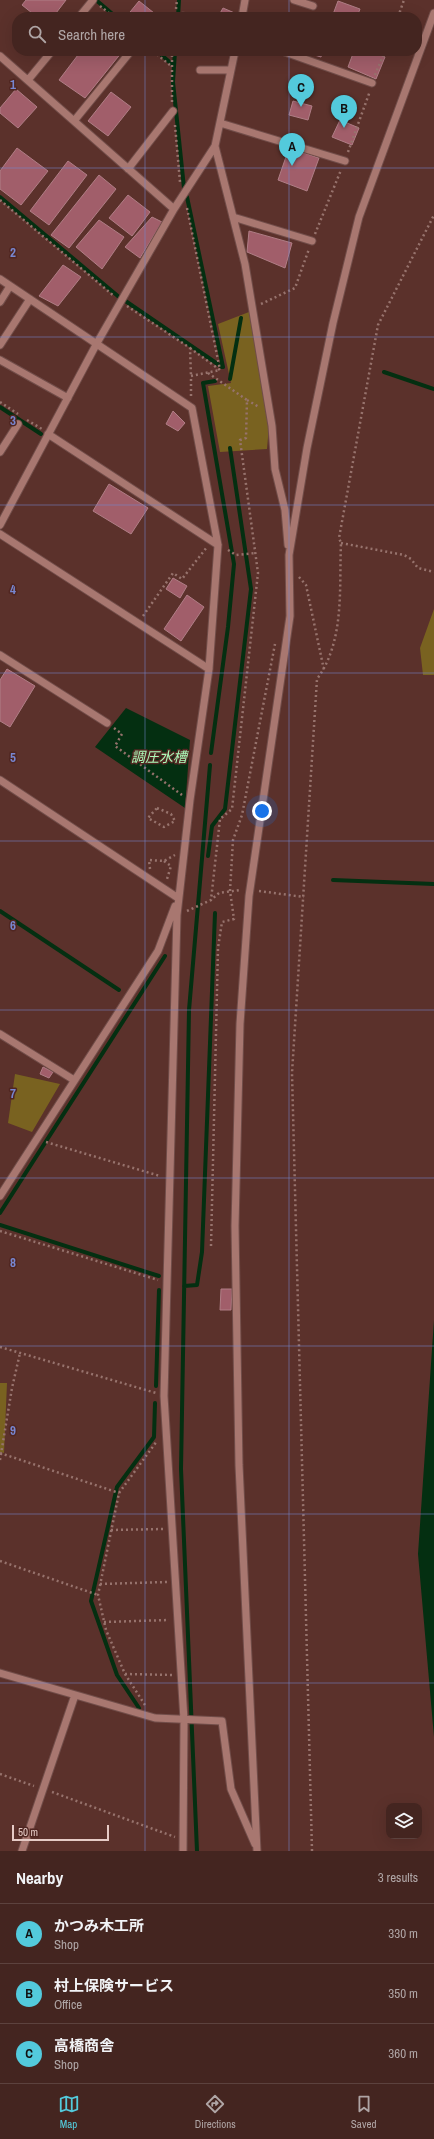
<!DOCTYPE html>
<html lang="en">
<head>
<meta charset="utf-8">
<style>
	body { margin:0; font-family:"Archivo Narrow","Noto Sans JP",sans-serif; background:#4e312d; color:#f1f3f6 }
	.controls { position:absolute; right:12px; bottom:12px; display:grid; overflow:hidden; border-radius:8px; box-shadow:0 4px 16px #0002 }
	.controls button { width:36px; height:36px; display:grid; place-items:center; padding:0; border:0; border-bottom:1px solid #5c423e; background:#442520; color:#f1f3f6; font:20px sans-serif }
	.scale { position:absolute; left:12px; bottom:10px; width:97px; box-sizing:border-box; padding-left:4px; border:2px solid #e6cbc6; border-top:0; font-size:11px; line-height:14px; white-space:nowrap; color:#e6cbc6; -webkit-text-stroke:3px #502621; paint-order:stroke }
	.you { position:absolute; left:262px; top:811px; width:14px; height:14px; margin:-10px; border:3px solid #fff; border-radius:50%; background:#1a73e8; box-shadow:0 0 0 6px #1a73e833 }
	.badge { display:grid; place-items:center; width:26px; height:26px; border-radius:50%; background:#53cadc; color:#111; font-size:13px; font-weight:700 }
	.pin { position:absolute; translate:-50% -33px; filter:drop-shadow(0 1px 2px #0008) }
	.pin::after { content:''; position:absolute; top:21px; width:14px; height:12px; background:inherit; clip-path:polygon(0 0,100% 0,50% 100%) }
	.list { margin:0; padding:0; list-style:none }
	h2 { display:flex; justify-content:space-between; align-items:center; height:52px; margin:0; padding:0 16px; font-size:17px }
	h2 small { font-size:13px; font-weight:400; color:#afa5a5 }
	.list li { display:grid; grid-template-columns:26px 1fr auto; gap:12px; align-items:center; box-sizing:border-box; height:60px; padding:0 16px; border-top:1px solid #5c423e }
	.list b { display:block; font-size:15px; white-space:nowrap }
	.list p { margin:0; font-size:13px; white-space:nowrap; color:#afa5a5 }
	.list em { font-size:13px; font-style:normal; color:#afa5a5 }
	.icon { flex:none; width:22px; height:22px; fill:none; stroke:currentColor; stroke-width:2; stroke-linecap:round; stroke-linejoin:round }
	.map { position:relative; flex:none; width:434px; height:1851px; overflow:hidden }
	.search { position:absolute; background:#442520; box-shadow:0 4px 16px #0002; left:12px; right:12px; top:12px; height:44px; display:flex; align-items:center; gap:10px; box-sizing:border-box; padding:0 14px; border-radius:16px; color:#afa5a5; font-size:15px }
	.sheet { height:232px; background:#442520 }
	nav { display:flex; justify-content:space-around; align-items:center; box-sizing:border-box; height:56px; border-top:1px solid #5c423e; background:#442520; font-size:11px; color:#afa5a5 }
	nav a { display:grid; justify-items:center; gap:2px }
	nav .on { color:#53cadc }
	.map>svg:first-child { display:block }
</style>
</head>
<body>
<div class="map">
<svg width="434" height="1851" viewBox="0 0 434 1851">
	<rect width="100%" height="100%" fill="#5b312b"/>
	<path fill="#796220" d="M249,312L269,426L267,449L220,452L208,386L231,383L218,324Z
		M434,609V675H423L420,648Z
		M15,1074L60,1084L32,1132L8,1123Z
		M0,1383H7L4,1453L0,1452Z"/>
	<path fill="#042f11" d="M126,708L190,740L185,808L95,747Z
		M434,1320V1737L418,1554Z"/>
	<g fill="none" stroke-linecap="round" stroke-linejoin="round">
		<path stroke="#042f11" stroke-width="4" d="M96,0L116,17
			M178,17L179,0
			M157,51L174,66
			M175,51L173,82L184,188
			M0,197L119,297
			M187,197L223,367
			M124,300L222,367
			M384,372L434,389
			M230,379L241,318
			M0,407L41,434
			M211,753L228,627L234,564L203,383L215,381
			M208,856L212,826L225,809L251,589L230,448
			M333,880L434,884
			M0,911L119,990
			M0,1213L165,956
			M0,1225L159,1276
			M184,1286L197,1285L202,1252L215,913
			M156,1386L159,1290
			M139,1708L117,1675L91,1601L117,1487L154,1437L155,1403
			M197,1851L181,1469L189,1010L210,765"/>
	</g>
	<path fill="#a15e6a" stroke="#b07e86" d="M26,0H66L53,17H37L22,5Z
		M139,1L159,17H126Z
		M338,1L360,9L357,17H332Z
		M223,8L237,14L236,17H218Z
		M81,51L122,52L85,98L59,80Z
		M301,51H323L321,57Z
		M354,51H370L385,57L376,79L348,67Z
		M16,89L37,107L18,128L0,113V108Z
		M111,92L131,107L108,136L88,121Z
		M293,101L312,106L308,120L289,115Z
		M340,120L359,128L352,145L332,137Z
		M17,148L48,171L21,205L0,189V171Z
		M289,148L319,158L307,191L278,180Z
		M68,161L87,175L49,225L30,211Z
		M99,175L116,189L69,248L51,235Z
		M128,195L150,212L132,236L109,218Z
		M152,217L162,222L140,258L125,247Z
		M99,220L124,237L102,269L76,247Z
		M249,231L292,243L285,268L247,252Z
		M63,265L81,277L58,306L39,296Z
		M173,411L185,423L178,431L166,424Z
		M109,484L148,508L131,534L93,511Z
		M173,578L187,586L180,598L166,589Z
		M187,595L204,607L181,641L164,629Z
		M7,669L35,686L10,727L0,721V680Z
		M43,1067L53,1072L49,1078L40,1074Z
		M221,1289H232L231,1310H220Z"/>
	<g fill="none" stroke-linecap="round" stroke-linejoin="round">
		<g stroke="#714d49" stroke-width="9">
			<path id="minor" d="M294,0L313,6
				M183,16L187,17
				M79,17L93,0
				M242,17L245,0
				M282,51L372,83
				M0,56L174,209
				M200,70H231
				M28,80L52,51
				M74,121L131,51
				M220,123L345,161
				M215,146L245,264L272,426L275,469L285,510L288,545
				M128,169L173,111
				M233,217L312,241
				M0,279L192,408L218,545L209,669L190,800L177,915L167,1283L164,1396L184,1720L183,1851
				M0,302L10,286
				M0,345L30,299
				M0,360L68,398
				M48,434L218,545
				M0,452L18,424
				M0,525L97,343L174,209L215,146L235,51
				M0,534L209,669
				M0,655L107,723
				M0,780L178,898
				M0,1034L74,1080
				M0,1196L158,951L175,906
				M0,1673L155,1718L222,1721L231,1789L255,1844
				M22,1851L75,1695
				M257,1851L239,1465L235,1226L240,1024L249,896L290,616L289,555L307,448L333,323L359,217L434,13"/>
		</g>
		<path stroke="#97736d" stroke-width="2.5" stroke-dasharray="2 3" stroke-linecap="butt" d="M100,6L114,17
			M176,9L177,0
			M398,17L404,0
			M153,51L171,66
			M375,75L385,51
			M172,102V51
			M175,125L180,182
			M348,152L370,91
			M0,200L114,296
			M187,208L220,370
			M315,234L341,170
			M261,304L295,288L309,249
			M127,306L190,348L191,376
			M190,348L220,370
			M208,373L247,400L246,438L240,440L258,573L232,809L220,819L211,900
			M191,396V376L220,370
			M247,400L259,407
			M0,402L18,414
			M27,420L42,429
			M341,543L404,555L411,559L418,568L434,572
			M228,550L236,555L255,553
			M299,577L306,585L324,670
			M143,616L173,573L182,579L207,547
			M114,728L122,734L115,746L182,795
			M157,808L171,814L175,821L164,827L148,818Z
			M164,861L171,866L167,879
			M150,869L149,860L164,861L175,855
			M259,891L304,897
			M187,911L211,900L219,893L240,890
			M46,1142L160,1176
			M0,1231L158,1280
			M211,1246L218,948L222,922L234,919L230,891L233,840L242,815L275,644
			M0,1347L156,1393
			M0,1453L119,1493
			M0,1460L12,1388L20,1353
			M111,1530L163,1529
			M0,1561L98,1595
			M100,1584L167,1582
			M104,1622L169,1620
			M125,1674L173,1675
			M145,1705L125,1674L106,1630L98,1595L119,1493L157,1441
			M0,1774L34,1786
			M52,1792L175,1837
			M312,1851L292,1073L317,679C345,641 339,588 341,543L339,538L378,325L434,215"/>
		<use href="#minor" stroke="#a87770" stroke-width="7"/>
	</g>
	<path fill="none" stroke="#7786d0" stroke-width="1" stroke-opacity="0.55" d="M145,0V17M289,0V17M145,51V1851M289,51V1851M0,168H434M0,337H434M0,505H434M0,673H434M0,841H434M0,1010H434M0,1178H434M0,1346H434M0,1514H434M0,1683H434"/>
	<g text-anchor="middle" dominant-baseline="central" stroke-width="3" stroke-linejoin="round" paint-order="stroke">
		<g font-size="14" font-style="italic" fill="#acfbb9" stroke="#502621">
			<text x="159" y="757">調圧水槽</text>
		</g>
	</g>
	<g font-size="13" text-anchor="middle" font-weight="bold" fill="#7786d0" stroke="#502621" stroke-width="3" stroke-linejoin="round" paint-order="stroke">
		<text x="13" y="89">1</text>
		<text x="13" y="257">2</text>
		<text x="13" y="425">3</text>
		<text x="13" y="594">4</text>
		<text x="13" y="762">5</text>
		<text x="13" y="930">6</text>
		<text x="13" y="1098">7</text>
		<text x="13" y="1267">8</text>
		<text x="13" y="1435">9</text>
	</g>
</svg>
<div class="controls">
<button><svg class="icon" aria-label="layers" viewBox="0 0 24 24"><path d="M12 4l9 5-9 5-9-5zM3 14l9 5 9-5"/></svg></button>
</div>
<div class="scale">50 m</div>
<div class="you"></div>
<div class="pin badge" style="left:292px;top:166px">A</div>
<div class="pin badge" style="left:344px;top:128px">B</div>
<div class="pin badge" style="left:301px;top:107px">C</div>
<div class="search"><svg class="icon" aria-label="search" viewBox="0 0 24 24"><circle cx="10" cy="10" r="6"/><path d="M15 15l6 6"/></svg>Search here</div>
</div>
<section class="sheet">
<h2>Nearby<small>3 results</small></h2>
<ul class="list">
<li><span class="badge">A</span><div><b>かつみ木工所</b><p>Shop</p></div><em>330 m</em></li>
<li><span class="badge">B</span><div><b>村上保険サービス</b><p>Office</p></div><em>350 m</em></li>
<li><span class="badge">C</span><div><b>高橋商舎</b><p>Shop</p></div><em>360 m</em></li>
</ul>
</section>
<nav>
<a class="on"><svg class="icon" aria-label="map" viewBox="0 0 24 24"><path d="M3 6l6-2 6 2 6-2v14l-6 2-6-2-6 2zM9 4v14M15 6v14"/></svg>Map</a>
<a><svg class="icon" aria-label="directions" viewBox="0 0 24 24"><path d="M12 3l9 9-9 9-9-9zM9 14v-3h6M13 9l2 2-2 2"/></svg>Directions</a>
<a><svg class="icon" aria-label="saved" viewBox="0 0 24 24"><path d="M7 4h10v16l-5-4-5 4z"/></svg>Saved</a>
</nav>
</body>
</html>
